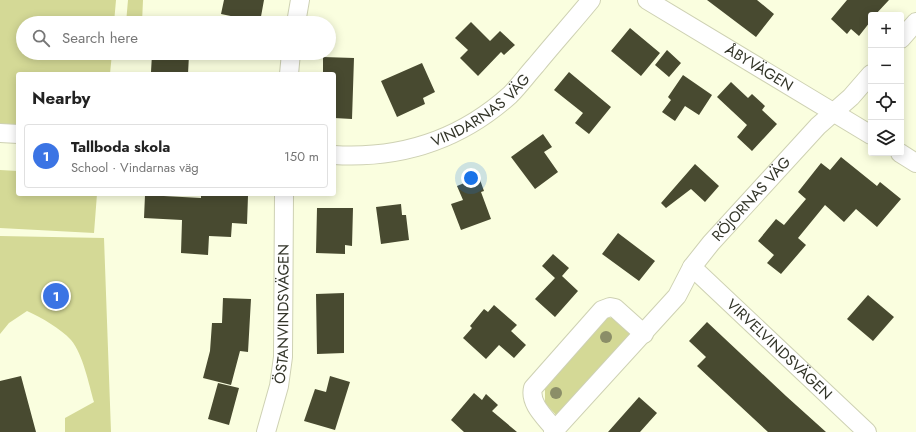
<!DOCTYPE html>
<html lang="en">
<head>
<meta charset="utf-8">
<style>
	body { margin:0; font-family:Jost,sans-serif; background:#f6f6f6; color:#222 }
	.controls { position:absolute; right:12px; top:12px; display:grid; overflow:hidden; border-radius:4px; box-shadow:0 2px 10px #0003 }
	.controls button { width:36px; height:36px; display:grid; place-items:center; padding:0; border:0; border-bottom:1px solid #e0e0e0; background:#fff; color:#222; font:20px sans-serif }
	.you { position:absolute; left:471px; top:178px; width:14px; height:14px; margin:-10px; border:3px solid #fff; border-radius:50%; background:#1a73e8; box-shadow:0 0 0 6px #1a73e833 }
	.badge { display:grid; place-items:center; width:26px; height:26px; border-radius:50%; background:#3b74e4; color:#fff; font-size:13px; font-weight:700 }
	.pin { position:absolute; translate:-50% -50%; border:2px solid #fff; box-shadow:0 1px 4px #0006 }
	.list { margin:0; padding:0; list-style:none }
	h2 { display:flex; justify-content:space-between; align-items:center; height:52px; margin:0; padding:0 16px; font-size:17px }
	h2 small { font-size:13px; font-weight:400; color:#767676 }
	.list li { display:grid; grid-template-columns:26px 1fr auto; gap:12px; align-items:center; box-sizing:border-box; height:64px; margin:0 8px 8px; padding:0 8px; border:1px solid #e0e0e0; border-radius:4px }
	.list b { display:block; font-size:15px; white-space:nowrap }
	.list p { margin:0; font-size:13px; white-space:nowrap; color:#767676 }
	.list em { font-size:13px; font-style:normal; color:#767676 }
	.icon { flex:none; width:22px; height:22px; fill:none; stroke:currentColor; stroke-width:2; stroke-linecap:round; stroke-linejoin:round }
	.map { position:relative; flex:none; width:916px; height:432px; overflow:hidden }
	.search { position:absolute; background:#fff; box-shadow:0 2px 10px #0003; left:16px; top:16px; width:320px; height:44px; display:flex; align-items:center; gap:10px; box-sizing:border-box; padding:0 14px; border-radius:22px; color:#767676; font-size:15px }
	.panel { position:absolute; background:#fff; box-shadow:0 2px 10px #0003; left:16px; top:72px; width:320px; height:124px; border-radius:4px }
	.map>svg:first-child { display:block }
</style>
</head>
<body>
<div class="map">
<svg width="916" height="432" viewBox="0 0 916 432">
	<rect width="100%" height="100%" fill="#fafedf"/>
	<path fill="#d4d996" d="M0,0H116L114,23H23V53H112L110,74H18V127L0,125Z
		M128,0H143L142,23H126Z
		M0,170L18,171V194H97L94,233L0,228Z
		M0,236L104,238L111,432H65V418L94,402C89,385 83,354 71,340C60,328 42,318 27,311L9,323L0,334Z
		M607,317L620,320L630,334L557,416L545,403V383Z"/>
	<path fill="#484a30" d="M224,0H264L260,22L221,14Z
		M707,0H757L774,14L756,37Z
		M847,0H889L875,15H871L870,22L859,36L851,29L847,34L831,19Z
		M471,22L490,41L500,31L515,45L504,55L501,52L478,76L460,58L468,50L455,38Z
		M630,28L660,53L641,76L611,51Z
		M667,50L681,63L669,77L655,65Z
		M152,54L189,55L188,74L151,72Z
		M323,57L354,58L352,119L334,118V74H323Z
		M422,63L435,92L423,98L425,104L397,117L381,81Z
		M569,72L611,107L589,134L575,123L583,113L554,90Z
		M683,75L712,95L699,115L685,106L675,121L662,112L671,100L668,97Z
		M731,82L748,98L752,94L765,106L762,110L777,124L752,151L737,137L747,125L717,97Z
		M543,134L552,147L544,152L558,172L535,189L511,157Z
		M841,157L877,186L880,182L901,199L877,227L856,209L844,222L825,205L798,238L806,245L781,274L767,263L774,255L758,241L776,219L784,225L806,199L798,192L821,163L830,170Z
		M695,164L719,186L705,202L691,189L666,208L661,203Z
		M479,177L484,191L481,192L491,219L461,230L451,204L463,200L457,186Z
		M201,194L248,196L247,224L232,223L231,237L209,236L208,255L181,253L182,220L144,218L145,195L201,198Z
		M401,204L402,215H406L409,240L381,244L376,207Z
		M317,208H353L352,246L345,245V254L316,253Z
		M618,233L655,261L639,281L602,254Z
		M553,254L569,268L562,276L578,291L555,317L535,299L555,278L542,266Z
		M344,293V353L317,354L316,294Z
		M868,295L894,317L873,341L847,319Z
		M223,298L251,299L248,352L240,351L231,385L203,378L210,351L212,323H222Z
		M494,305L517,325L511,331L526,345L514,358L499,345L486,359L463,338L472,328L470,326L484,309L488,312Z
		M707,322L786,396L826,432H768L697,366L706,357L689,341Z
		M21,376L36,432H0V381Z
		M330,376L350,382L335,430L304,421L315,389L326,392Z
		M218,383L239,388L229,425L208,419Z
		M474,393L482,400L486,394L498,405L492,411L517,432H464L451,420Z
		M639,397L657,413L640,432H608Z"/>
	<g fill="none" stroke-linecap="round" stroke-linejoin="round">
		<g stroke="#ced1b3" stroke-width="20">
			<g id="street">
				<path id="s1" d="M647,0L871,135"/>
				<path d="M296,23L300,0"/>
				<path d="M901,39L916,22"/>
				<path d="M289,74L291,53"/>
				<path d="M0,133L18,134"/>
				<path d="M900,153L916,163"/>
				<path id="s2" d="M334,155C400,159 460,140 510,95C519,86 527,75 536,65C554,43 573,22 591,0"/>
				<path id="s3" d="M692,267L867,432"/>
				<path d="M555,430C546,418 529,404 533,388L602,310L610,307L615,308L644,334"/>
				<path id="s4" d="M266,432L279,386L283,357L284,194"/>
				<path id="s5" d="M553,432L677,296L692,267L711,243L818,126L851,97L871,74"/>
			</g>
		</g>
		<use href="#street" stroke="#fff" stroke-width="18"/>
	</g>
	<g fill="#8b8e68">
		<circle cx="606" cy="337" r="6"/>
		<circle cx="556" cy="393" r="6"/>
	</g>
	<g text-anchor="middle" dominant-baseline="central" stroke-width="4" stroke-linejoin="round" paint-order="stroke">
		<g font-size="15" fill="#333529" stroke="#fff">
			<text stroke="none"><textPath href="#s1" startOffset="131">ÅBYVÄGEN</textPath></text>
			<text stroke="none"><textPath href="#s2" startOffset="158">VINDARNAS VÄG</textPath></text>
			<text stroke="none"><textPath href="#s5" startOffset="307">RÖJORNAS VÄG</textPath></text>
			<text stroke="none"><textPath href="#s4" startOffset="120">ÖSTANVINDSVÄGEN</textPath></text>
			<text stroke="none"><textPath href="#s3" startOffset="120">VIRVELVINDSVÄGEN</textPath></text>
		</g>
	</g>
</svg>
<div class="controls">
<button>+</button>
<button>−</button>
<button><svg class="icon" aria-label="locate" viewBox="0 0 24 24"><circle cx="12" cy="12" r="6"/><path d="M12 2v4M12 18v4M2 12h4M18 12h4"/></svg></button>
<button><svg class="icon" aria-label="layers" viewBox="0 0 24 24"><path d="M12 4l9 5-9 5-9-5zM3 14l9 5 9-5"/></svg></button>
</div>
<div class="you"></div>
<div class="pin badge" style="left:56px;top:296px">1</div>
<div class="search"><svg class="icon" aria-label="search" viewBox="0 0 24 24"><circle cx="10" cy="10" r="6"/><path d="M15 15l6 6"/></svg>Search here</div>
<section class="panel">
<h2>Nearby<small></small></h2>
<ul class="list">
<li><span class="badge">1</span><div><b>Tallboda skola</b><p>School · Vindarnas väg</p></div><em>150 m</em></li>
</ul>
</section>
</div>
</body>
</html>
